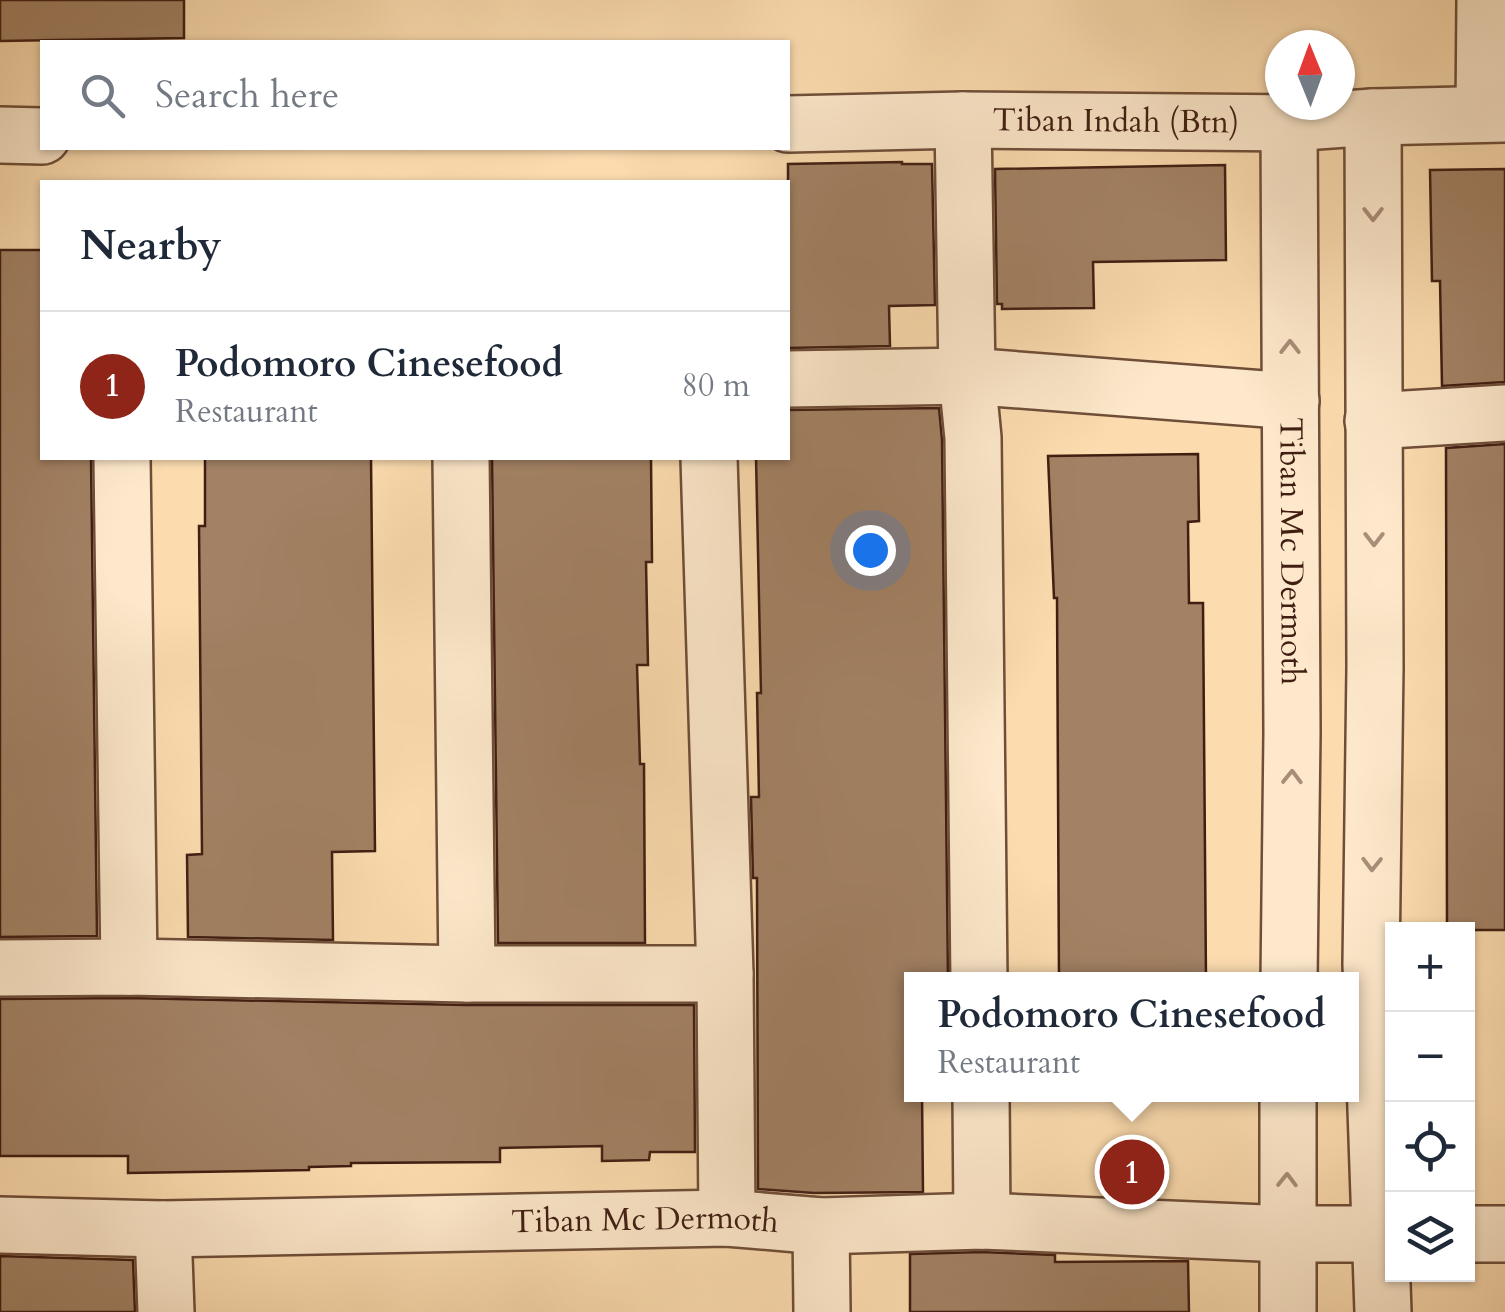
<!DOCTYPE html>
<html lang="en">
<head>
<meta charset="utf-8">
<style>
	body { margin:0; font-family:Cardo,serif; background:#f2f2f3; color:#1f2937 }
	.controls { position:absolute; right:30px; bottom:30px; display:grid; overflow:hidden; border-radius:0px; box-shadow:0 2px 8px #0004 }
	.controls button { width:90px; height:90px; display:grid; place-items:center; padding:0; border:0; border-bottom:2px solid #e0e1e3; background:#fff; color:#1f2937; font:50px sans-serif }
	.compass { position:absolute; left:1265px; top:30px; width:90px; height:90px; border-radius:50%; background:#fff; box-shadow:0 2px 8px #0004; rotate:359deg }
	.you { position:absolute; left:870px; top:550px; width:35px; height:35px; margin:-25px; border:8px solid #fff; border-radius:50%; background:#1a73e8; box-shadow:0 0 0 15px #1a73e833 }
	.badge { display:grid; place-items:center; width:65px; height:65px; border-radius:50%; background:#8f2418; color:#fff; font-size:32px; font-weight:700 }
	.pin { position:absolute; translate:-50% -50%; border:5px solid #fff; box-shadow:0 2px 10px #0006 }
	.popup { position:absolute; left:904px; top:972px; width:455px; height:130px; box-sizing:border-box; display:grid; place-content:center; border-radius:0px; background:#fff; filter:drop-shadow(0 2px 8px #0005); font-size:32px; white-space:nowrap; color:#747a83 }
	.popup b { font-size:38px; color:#1f2937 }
	.popup::after { content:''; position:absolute; left:50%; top:100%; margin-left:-20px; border:20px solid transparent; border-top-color:#fff }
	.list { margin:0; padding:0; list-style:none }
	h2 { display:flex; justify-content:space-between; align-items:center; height:130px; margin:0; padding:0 40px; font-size:42px }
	h2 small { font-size:32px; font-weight:400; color:#747a83 }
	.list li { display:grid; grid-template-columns:65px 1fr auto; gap:30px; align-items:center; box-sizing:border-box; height:150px; padding:0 40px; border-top:2px solid #e0e1e3 }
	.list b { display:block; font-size:38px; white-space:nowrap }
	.list p { margin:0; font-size:32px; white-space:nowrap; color:#747a83 }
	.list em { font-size:32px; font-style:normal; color:#747a83 }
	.icon { flex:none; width:55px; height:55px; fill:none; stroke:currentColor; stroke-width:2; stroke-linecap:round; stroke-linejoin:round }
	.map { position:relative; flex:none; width:1505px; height:1312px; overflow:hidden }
	.search { position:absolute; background:#fff; box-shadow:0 2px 8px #0004; left:40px; top:40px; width:750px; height:110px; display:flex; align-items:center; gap:25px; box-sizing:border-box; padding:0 35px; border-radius:0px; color:#747a83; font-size:38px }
	.panel { position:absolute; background:#fff; box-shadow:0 2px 8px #0004; left:40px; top:180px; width:750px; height:280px; border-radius:0px }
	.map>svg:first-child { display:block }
</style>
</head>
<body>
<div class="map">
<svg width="1505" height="1312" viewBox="0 0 1505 1312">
	<rect width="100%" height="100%" fill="#fcdcaf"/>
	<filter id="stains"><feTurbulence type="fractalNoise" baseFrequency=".002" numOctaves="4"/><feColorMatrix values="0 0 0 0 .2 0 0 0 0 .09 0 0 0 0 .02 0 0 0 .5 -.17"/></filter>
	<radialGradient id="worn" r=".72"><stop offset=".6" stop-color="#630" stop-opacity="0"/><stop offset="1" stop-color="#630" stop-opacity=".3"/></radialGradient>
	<path fill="#a28164" stroke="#401e12" stroke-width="2.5" d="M0,0H184V38L0,41Z
		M902,162V164H932L935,305L889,306L890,346L788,348V164Z
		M1225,165L1226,260L1093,262L1094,308L1002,309V304H997L995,169Z
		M1505,169V382L1442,386L1440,281H1432L1430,170Z
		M0,250H42V458H91L97,936L0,937Z
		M939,408L942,440L948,980H912V1094H922L923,1192L814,1193L758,1189L757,878H753L751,797H759L757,693H761L756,458H788V410Z
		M1505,444V930H1447L1446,448Z
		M1198,454L1199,521L1188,522L1189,603H1203L1206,980H1059L1057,598H1054L1048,456Z
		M205,458H371L375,851L332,852L333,940L188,937L187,855L202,854L199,526H205Z
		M492,458H651L652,562H646L648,665H637L640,764H644L645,943H498Z
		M129,998L466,1005H694L695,1152H650L649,1160L602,1161V1146L500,1148V1162L351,1163V1166L309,1167V1170L128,1173V1156H0V999Z
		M982,1252L1055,1255V1262L1188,1261L1189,1312H910V1254Z
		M0,1256L133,1260L135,1312H0Z"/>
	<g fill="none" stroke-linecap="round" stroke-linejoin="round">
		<g stroke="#6f4e39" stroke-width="60">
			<g id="minor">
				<path d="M1484,114L1485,0"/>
				<path d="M1373,117L1375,667L1371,964L1383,1312"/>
				<path d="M963,120L967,376L973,438L979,980"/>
				<path id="s1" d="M1289,123L1292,732L1289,980"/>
				<path id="s2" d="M788,124L963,120L1289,123L1373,117L1505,114"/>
				<path d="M0,135L42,136"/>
				<path d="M788,379L967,376L1291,401"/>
				<path d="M1373,421L1505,413"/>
				<path d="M122,458L129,967"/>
				<path d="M461,458L467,974"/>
				<path d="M709,458L725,974L727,1218"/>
				<path d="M0,968L129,967L467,974H725"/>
				<path d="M981,1094L982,1221"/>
				<path id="s3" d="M0,1225L163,1229L727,1218L821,1226L982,1221L1287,1234H1392"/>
				<path d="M821,1226L822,1312"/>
				<path d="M163,1229L166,1312"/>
				<path d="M1468,1234H1505"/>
				<path d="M1288,1312V1094"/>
			</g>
		</g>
		<use href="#minor" stroke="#fde8cb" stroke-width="55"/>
	</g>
	<defs><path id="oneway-chevron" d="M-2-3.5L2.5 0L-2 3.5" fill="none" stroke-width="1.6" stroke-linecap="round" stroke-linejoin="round" transform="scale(2.5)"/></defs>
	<g stroke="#a88d78">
		<use href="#oneway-chevron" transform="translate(1373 214) rotate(90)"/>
		<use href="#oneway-chevron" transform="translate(1290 347) rotate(-90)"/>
		<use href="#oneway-chevron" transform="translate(1374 539) rotate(90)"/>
		<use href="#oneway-chevron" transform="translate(1292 777) rotate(-89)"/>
		<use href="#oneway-chevron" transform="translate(1372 864) rotate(91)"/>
		<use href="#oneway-chevron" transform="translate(1287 1180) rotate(-89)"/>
	</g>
	<g text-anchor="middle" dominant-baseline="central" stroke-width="8" stroke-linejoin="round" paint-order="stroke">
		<g font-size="32" fill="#401e12" stroke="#fde8cb">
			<text stroke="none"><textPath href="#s2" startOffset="328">Tiban Indah (Btn)</textPath></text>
			<text stroke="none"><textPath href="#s1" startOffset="428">Tiban Mc Dermoth</textPath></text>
			<text stroke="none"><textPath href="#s3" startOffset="645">Tiban Mc Dermoth</textPath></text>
		</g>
	</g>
	<rect width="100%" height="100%" filter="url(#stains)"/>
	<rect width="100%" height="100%" fill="url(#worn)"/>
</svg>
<div class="controls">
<button>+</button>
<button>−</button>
<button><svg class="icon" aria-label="locate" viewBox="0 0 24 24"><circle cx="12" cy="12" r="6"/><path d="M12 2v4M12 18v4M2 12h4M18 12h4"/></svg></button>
<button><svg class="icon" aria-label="layers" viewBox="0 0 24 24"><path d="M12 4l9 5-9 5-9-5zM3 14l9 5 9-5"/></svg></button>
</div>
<svg class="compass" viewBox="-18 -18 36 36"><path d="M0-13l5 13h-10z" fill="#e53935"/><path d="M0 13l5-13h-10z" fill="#747a83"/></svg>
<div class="you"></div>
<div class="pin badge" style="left:1132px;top:1172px">1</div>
<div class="popup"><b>Podomoro Cinesefood</b>Restaurant</div>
<div class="search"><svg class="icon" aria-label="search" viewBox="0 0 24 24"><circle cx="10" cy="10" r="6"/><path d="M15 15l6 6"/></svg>Search here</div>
<section class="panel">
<h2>Nearby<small></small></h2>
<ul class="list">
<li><span class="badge">1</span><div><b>Podomoro Cinesefood</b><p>Restaurant</p></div><em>80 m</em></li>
</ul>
</section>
</div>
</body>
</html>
